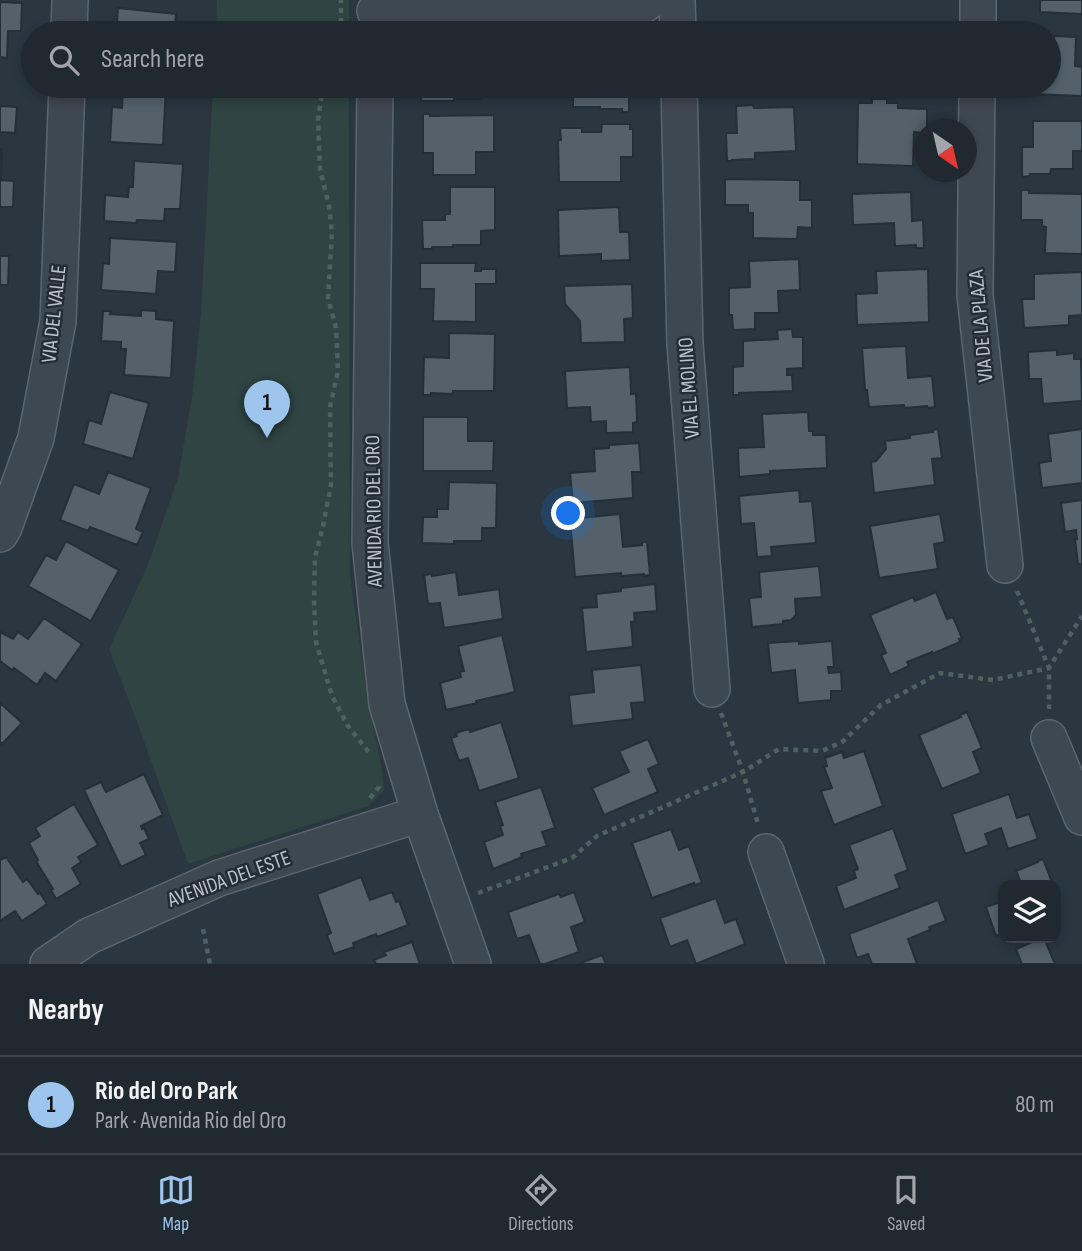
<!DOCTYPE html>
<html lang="en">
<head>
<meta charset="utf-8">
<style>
	body { margin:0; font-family:"Sofia Sans Condensed",sans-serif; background:#283038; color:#f1f3f6 }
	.controls { position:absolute; right:21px; bottom:21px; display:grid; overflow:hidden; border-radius:14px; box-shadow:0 4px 10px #0003 }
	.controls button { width:63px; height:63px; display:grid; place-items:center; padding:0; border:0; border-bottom:2px solid #3d444c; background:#202830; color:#f1f3f6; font:35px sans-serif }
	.compass { position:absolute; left:914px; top:119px; width:63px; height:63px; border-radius:50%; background:#202830; box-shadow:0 4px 10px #0003; rotate:146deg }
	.you { position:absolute; left:569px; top:514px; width:24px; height:24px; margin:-18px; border:5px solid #fff; border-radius:50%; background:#1a73e8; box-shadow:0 0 0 10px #1a73e833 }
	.badge { display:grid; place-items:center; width:46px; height:46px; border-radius:50%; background:#9dc5ed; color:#111; font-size:23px; font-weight:700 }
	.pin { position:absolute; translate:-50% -58px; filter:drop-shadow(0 2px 4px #0008) }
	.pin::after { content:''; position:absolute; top:37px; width:24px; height:21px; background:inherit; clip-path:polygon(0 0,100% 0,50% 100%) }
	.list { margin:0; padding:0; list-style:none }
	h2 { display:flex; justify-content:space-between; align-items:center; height:91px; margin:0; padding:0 28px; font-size:30px }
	h2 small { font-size:23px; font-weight:400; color:#a2a6ab }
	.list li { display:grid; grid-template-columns:46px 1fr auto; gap:21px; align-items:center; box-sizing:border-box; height:98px; padding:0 28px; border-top:2px solid #3d444c }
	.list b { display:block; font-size:26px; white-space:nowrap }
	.list p { margin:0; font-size:23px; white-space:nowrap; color:#a2a6ab }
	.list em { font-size:23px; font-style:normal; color:#a2a6ab }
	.icon { flex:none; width:38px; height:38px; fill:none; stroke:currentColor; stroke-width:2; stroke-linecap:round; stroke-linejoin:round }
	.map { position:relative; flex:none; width:1082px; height:964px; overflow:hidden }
	.search { position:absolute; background:#202830; box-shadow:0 4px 10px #0003; left:21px; right:21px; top:21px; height:77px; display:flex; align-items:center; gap:18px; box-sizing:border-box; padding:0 24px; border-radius:38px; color:#a2a6ab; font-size:26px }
	.sheet { height:189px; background:#202830 }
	nav { display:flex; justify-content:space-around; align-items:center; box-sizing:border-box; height:98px; border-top:2px solid #3d444c; background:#202830; font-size:19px; color:#a2a6ab }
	nav a { display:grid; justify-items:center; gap:4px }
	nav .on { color:#9dc5ed }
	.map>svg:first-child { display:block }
</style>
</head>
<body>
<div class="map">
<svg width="1082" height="964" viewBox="0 0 1082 964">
	<rect width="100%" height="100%" fill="#2a3640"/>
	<path fill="#2f4443" d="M217,0H349V33H216Z
		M213,86H349L350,575L367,695L382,770L384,790L368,806L188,864L137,722L109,649L147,567L178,478L192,397L201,313Z"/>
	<path fill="#54616b" stroke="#252f38" stroke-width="2" d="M1040,0H1082V14L1040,12Z
		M0,2L22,3L21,31H8L7,58L0,57Z
		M118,8L176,14L175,27L189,28V33H116Z
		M785,22V33H725V23Z
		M854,22H902V33H854Z
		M1054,36L1076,37L1075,66L1082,67V96L1034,94L1035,86H1049V41L1054,42Z
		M123,86H166L163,145L110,142L112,107L122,108Z
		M421,86H481V99H454V101H421Z
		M573,86H629V112H622V109H600V107H573Z
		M872,99H887V103H898V108L927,109V130H925V133L914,132L913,166L857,164L858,103H872Z
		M753,105L754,108L794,107L796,151L755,153V159L732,160V161H727L726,133H737L736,106Z
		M0,106L17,107L15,133L0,132Z
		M423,114H430V116L494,115V152H476V175H433V153H423Z
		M1033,121H1082V151H1073V169H1051L1050,174H1030V176L1022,177V147H1033Z
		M602,124H630V129H633V157H621V182H559L558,140H561L560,128H582V132H601Z
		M0,149H2L1,180L14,181L13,207H0Z
		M134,161L183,164L180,209H165L164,221L137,220L136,223L104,221L105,195L128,197L129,187H133Z
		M725,179L800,180V200H812V228L798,227L797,239L753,238V213H748V205H725Z
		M450,187H495V230L481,231V245H453V247H432V249H423L422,220H445V214H450Z
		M1021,190H1029V193L1082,194V254L1045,253L1046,227L1042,226V220H1021Z
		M911,192L912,221L923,220L924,248H916V245L895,246L894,223L853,225L852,194Z
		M619,207L620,232H629L630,260L601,261V254L559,256L558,210Z
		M110,238L177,242L175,272L158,271L156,294L101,290L103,263L109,264Z
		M0,256H9L8,285H0Z
		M799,259L800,290L778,291L779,313H755V329L733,330L732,315H729V288L750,287L749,261Z
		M420,263H476L475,271H481V269H496V284H476V322L433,321L434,289H420Z
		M928,269L929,322L857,325L856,294L877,293L876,271Z
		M1082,272V315L1069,316V325L1024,328L1022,299H1034V274Z
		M632,284L633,318L624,319L625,342L581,343L580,321L565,304L564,286Z
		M141,310L156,311V319L174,321L171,378L124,375L126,349H121V342L101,341L103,311H111L110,314L141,316Z
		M792,329L793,337H803V368L787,369V375H792L793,391L739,393V395H733V367L743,366V341L778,339L777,330Z
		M449,333L495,334L494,391H453V394L431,393V395H423L424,357L449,358Z
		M906,346L908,378L932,376L935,407L928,408L927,406L905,408L904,405L869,407L867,390H865L862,348Z
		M1057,350V355L1074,353V359H1081L1082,401L1043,404L1041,379H1029L1028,352Z
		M630,367L631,394H636L637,422L633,423V432L606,433V421L591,422L590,407L567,408L565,371Z
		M110,392L149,403L133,459L83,444L89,420L101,424Z
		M808,412L809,431H813V435H826L827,468L770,471V474L739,477L738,448L764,447L762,414Z
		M423,417H468V441H494L493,471H423Z
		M938,429L942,458L932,459L935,485L874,493L871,462L876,461L886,449L885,441L910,438V435L933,432L932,430Z
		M1082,429V483L1042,488L1039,463L1051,461L1048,434Z
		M639,443L641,472H632L633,498L573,503L570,473L595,471L594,449L609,448V445Z
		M108,472L151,488L136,529L143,532L137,545L90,527L88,531L60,520L74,484L99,494Z
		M449,482L497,483L496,528H482V541H454V544L422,543L423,517H437V509H448Z
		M799,490L800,502L812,501L816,543L771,547L772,556L757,557L754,523L741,524L739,496Z
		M1082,500V564H1078L1075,539H1077L1076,530L1065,532L1061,503Z
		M620,514L623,547L642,545V542H647L650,575L644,576V574L621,576V573L575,577L570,519Z
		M940,514L945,542L934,544L938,569L879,578L870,526Z
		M66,541L119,570L91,621L28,586L46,555L56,560Z
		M819,566L822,597L795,599L796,615L791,620L783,621V624L752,627L749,598L761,597L759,572Z
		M456,572L459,595L499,589L503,619L444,628L440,603L428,604L424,575L432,574V576Z
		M655,584L657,611L634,613L635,621L631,622L633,647L586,652L582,608L597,607L596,594L621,591V588Z
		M936,592L947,619L953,617L962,638L959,639L960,642L932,654V652L907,662L909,666L890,675L881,655L886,653L870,615L913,597L915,601Z
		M44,618L82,644L56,681L45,673L37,685L14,668L12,670L0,661V632L13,639L18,632L28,639Z
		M502,635L515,692L476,701L477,703L446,710L440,683L461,677L460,672L464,671L458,646Z
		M799,641V644L832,641L834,667H828L829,673L841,672L842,691H831V700L798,703L795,670L771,673L768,643Z
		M641,665L645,702L631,703L633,719L572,726L569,695L594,692L592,670Z
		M0,703L22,723L2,744L0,742Z
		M967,712L982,748L973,752L981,773L942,789L919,735L961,717L960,715Z
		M501,722L519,778L479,791L468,758L459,761L451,738L457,736L456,733L469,729L470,732Z
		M648,739L659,764L648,769L658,792L604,815L592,788L629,772L619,751Z
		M864,751L883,806L834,825L821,791L832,788L824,767L827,766L825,758L842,752L844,758Z
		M144,774L163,815L141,826L142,829L144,828L149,839L140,843L146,855L121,867L84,790L101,782L106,792Z
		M541,787L555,828L542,832L547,846L521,854L522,857L493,869L484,842L503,835L500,826L503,825L495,802Z
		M1009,794L1017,818L1029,814L1038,839L1008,849L1001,828L985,834L989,845L965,854L952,814Z
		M74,804L98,845L78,857L81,862L72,868L81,884L56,899L51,890L53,889L36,861L38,860L29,843L40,836L35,828Z
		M893,828L908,870L895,875L900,888L844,910L836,886L856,878L854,871L858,869L849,845Z
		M671,829L679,850L689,846L702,883L694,885V883L652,898L632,843Z
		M6,857L23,882L27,879L38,894L40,893L47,904L22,921L15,911L0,921V860Z
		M1043,859L1053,885H1022L1016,871L1038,862V861Z
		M361,877L370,900L392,892L396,902L399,901L408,925L377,937L376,934L353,943L354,947L334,954L327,935L331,933L317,894Z
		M574,892L585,922L571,927L579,952L545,964H540L529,935L517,939L508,912L559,894L561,897Z
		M716,898L725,923L736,919L745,944L696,964L687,940L670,947L660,918Z
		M938,900L946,921L929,927L930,930L908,939L917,964H872L868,954L857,958L849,934Z
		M1003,901V933L996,936L986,907Z
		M1042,938H1044L1055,964H1022L1016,949Z
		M412,942L420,964H376L374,960L386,955L384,952Z
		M602,955L606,964H578Z"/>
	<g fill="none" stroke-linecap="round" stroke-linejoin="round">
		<g stroke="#5c666e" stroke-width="38">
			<path id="minor" d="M677,0L678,33
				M375,11L633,12L651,0
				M69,33L70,0
				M978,33V0
				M375,86L370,543L387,704L420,814L473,964
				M679,86L685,344L712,689
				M977,86L975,295L1005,565
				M0,534L4,527L36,438L58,321L67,86
				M1049,738L1082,817
				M766,852L806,964
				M48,964L89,936L219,878L420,814"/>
		</g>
		<path stroke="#4e6161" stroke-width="4.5" stroke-dasharray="5 5" stroke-linecap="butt" d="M341,33V0
			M323,86L318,120L320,169L329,206L332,233L328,298L336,328L338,371L330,407L331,485L323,526L315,557L314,601L316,642L332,696L348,726L371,755
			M1017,591L1049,668V709
			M721,713L743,772L758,824
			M370,798L379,787V782
			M478,893L572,858L597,836L743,772L779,749L822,751L842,742L881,705L940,673L993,680L1049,668L1082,616
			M203,929L210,964"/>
		<use href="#minor" stroke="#3e4850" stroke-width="35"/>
	</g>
	<g text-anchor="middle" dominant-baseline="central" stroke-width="5" stroke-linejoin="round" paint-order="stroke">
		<g font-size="21" fill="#bbc3ca" stroke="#232d36">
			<text transform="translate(54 314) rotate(-84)">VIA DEL VALLE</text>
			<text transform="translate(981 326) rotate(-95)">VIA DE LA PLAZA</text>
			<text transform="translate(689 388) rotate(-94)">VIA EL MOLINO</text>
			<text transform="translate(374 511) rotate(-91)">AVENIDA RIO DEL ORO</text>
			<text transform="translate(229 879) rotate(-20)">AVENIDA DEL ESTE</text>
		</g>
	</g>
</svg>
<div class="controls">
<button><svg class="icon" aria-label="layers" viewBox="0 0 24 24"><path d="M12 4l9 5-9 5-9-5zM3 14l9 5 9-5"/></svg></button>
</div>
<svg class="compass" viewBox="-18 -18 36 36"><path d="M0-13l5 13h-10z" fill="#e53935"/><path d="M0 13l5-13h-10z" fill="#a2a6ab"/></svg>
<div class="you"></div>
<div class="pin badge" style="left:267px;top:438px">1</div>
<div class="search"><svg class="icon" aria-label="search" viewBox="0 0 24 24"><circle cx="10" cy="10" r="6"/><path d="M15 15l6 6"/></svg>Search here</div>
</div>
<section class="sheet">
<h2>Nearby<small></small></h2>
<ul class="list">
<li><span class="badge">1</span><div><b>Rio del Oro Park</b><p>Park · Avenida Rio del Oro</p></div><em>80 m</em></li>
</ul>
</section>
<nav>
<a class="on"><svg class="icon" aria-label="map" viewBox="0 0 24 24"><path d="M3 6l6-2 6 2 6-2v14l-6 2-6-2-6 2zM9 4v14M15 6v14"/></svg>Map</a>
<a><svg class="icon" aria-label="directions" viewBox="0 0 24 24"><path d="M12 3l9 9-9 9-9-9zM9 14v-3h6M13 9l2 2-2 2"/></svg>Directions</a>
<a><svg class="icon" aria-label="saved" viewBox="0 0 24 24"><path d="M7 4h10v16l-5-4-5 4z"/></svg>Saved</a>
</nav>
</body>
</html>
